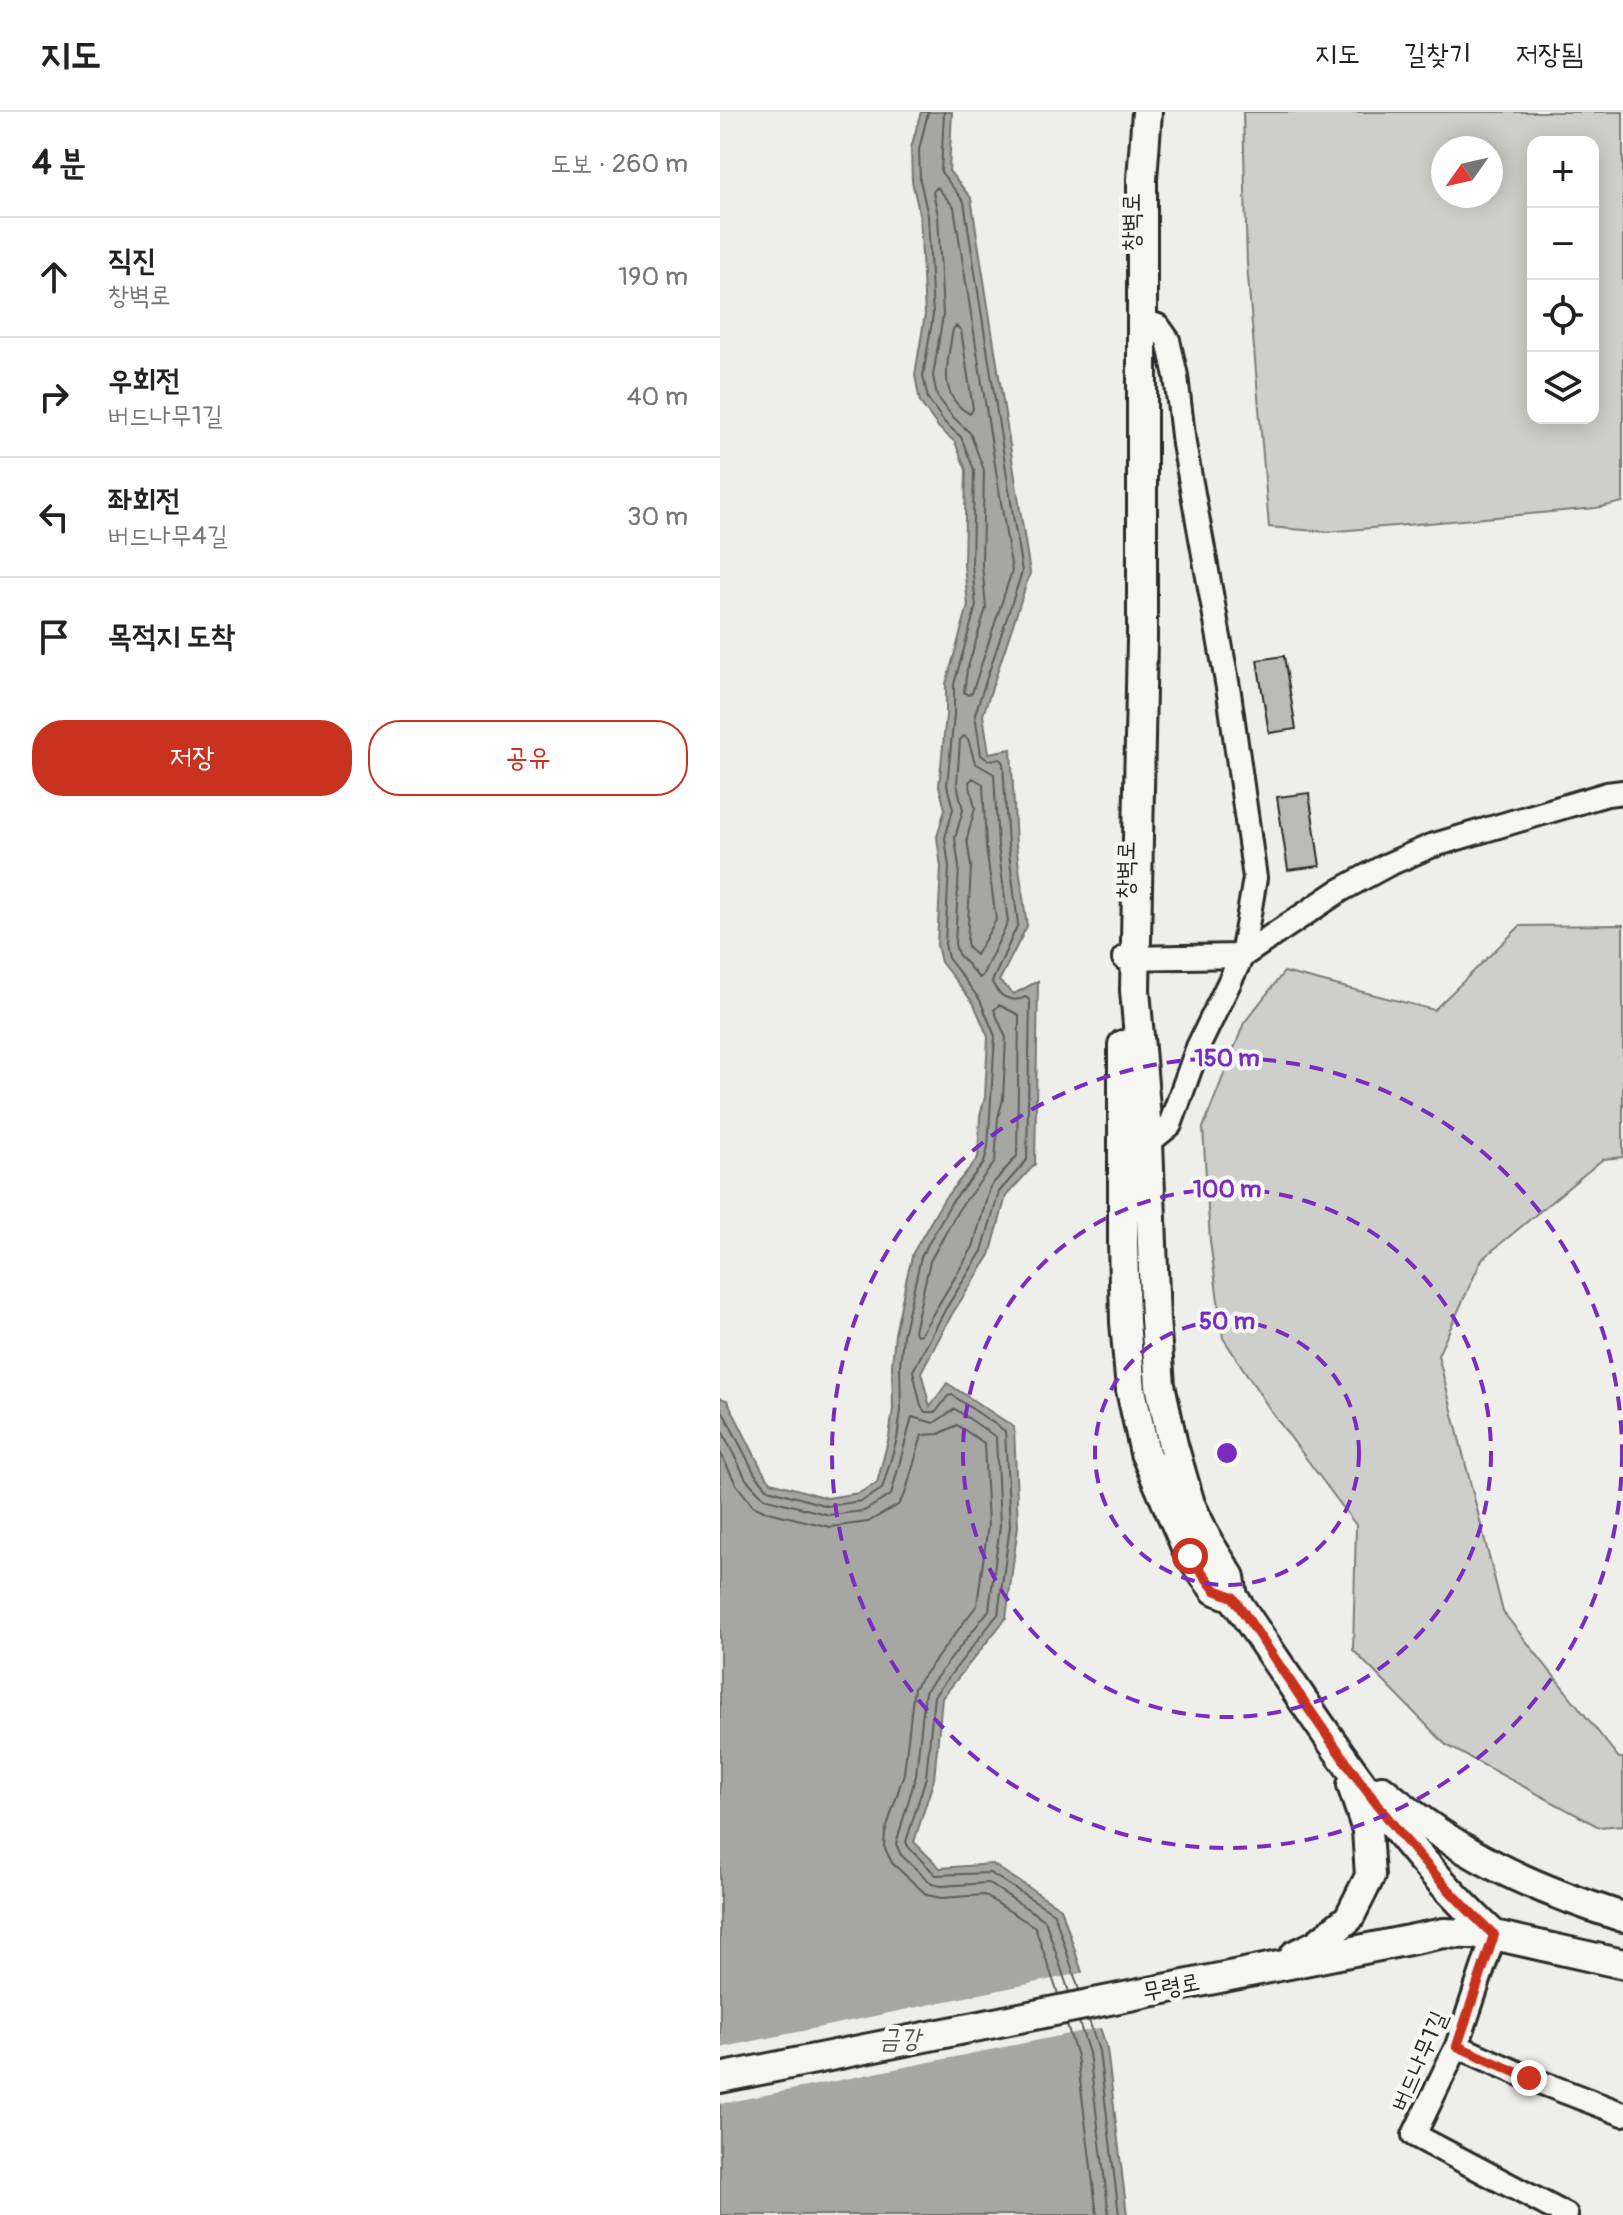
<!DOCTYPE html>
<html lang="ko">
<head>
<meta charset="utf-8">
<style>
	body { margin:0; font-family:Pangolin,"Poor Story",sans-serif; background:#f6f6f6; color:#222 }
	.controls { position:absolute; right:24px; top:24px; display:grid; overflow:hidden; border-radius:16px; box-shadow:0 4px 20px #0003 }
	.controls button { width:72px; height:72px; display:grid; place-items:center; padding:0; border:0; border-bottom:2px solid #e0e0e0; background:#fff; color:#222; font:40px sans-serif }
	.compass { position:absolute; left:711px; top:24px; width:72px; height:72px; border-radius:50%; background:#fff; box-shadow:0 4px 20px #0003; rotate:236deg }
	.stop { position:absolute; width:24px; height:24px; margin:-18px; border:6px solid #c8321e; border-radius:50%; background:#fff }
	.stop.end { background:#c8321e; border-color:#fff; box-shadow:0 2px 8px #0008 }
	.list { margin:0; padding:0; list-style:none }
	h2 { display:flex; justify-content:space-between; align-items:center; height:104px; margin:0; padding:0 32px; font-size:34px }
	h2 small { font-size:26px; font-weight:400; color:#767676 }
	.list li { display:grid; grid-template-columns:52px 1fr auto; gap:24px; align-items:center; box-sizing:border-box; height:120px; padding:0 32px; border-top:2px solid #e0e0e0 }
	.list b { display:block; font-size:30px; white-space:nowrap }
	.list p { margin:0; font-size:26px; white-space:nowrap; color:#767676 }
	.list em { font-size:26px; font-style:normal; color:#767676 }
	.actions { display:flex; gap:16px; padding:24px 32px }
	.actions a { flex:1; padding:18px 0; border:2px solid #c8321e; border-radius:32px; text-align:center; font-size:28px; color:#c8321e }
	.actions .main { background:#c8321e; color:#fff }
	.icon { flex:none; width:44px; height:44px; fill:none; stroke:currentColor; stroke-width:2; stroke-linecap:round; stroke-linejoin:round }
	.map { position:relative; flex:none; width:903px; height:2103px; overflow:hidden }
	header { display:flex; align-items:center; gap:48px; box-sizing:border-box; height:112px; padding:0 40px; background:#fff; border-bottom:2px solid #e0e0e0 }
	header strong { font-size:38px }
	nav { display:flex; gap:44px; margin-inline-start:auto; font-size:28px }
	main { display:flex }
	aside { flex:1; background:#fff }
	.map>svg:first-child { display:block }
</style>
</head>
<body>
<header>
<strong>지도</strong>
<nav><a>지도</a><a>길찾기</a><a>저장됨</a></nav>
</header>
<main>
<aside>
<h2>4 분<small>도보 · 260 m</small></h2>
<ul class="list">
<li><svg class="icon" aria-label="ahead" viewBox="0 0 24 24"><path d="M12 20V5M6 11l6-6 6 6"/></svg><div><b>직진</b><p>창벽로</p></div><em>190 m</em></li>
<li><svg class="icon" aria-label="right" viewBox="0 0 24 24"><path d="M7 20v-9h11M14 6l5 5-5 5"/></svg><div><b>우회전</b><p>버드나무1길</p></div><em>40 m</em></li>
<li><svg class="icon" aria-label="left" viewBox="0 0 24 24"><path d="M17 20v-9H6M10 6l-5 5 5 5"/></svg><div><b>좌회전</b><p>버드나무4길</p></div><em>30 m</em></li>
<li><svg class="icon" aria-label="arrive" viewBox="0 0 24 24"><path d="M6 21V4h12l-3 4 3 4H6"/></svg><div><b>목적지 도착</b></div></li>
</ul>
<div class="actions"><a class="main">저장</a><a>공유</a></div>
</aside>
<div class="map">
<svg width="903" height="2103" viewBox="0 0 903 2103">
	<rect width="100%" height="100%" fill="#eeeeea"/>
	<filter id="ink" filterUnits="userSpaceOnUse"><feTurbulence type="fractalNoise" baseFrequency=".0125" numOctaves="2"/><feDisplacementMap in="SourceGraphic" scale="16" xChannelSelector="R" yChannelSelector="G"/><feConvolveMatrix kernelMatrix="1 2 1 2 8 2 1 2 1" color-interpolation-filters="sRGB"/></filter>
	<g filter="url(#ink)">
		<path fill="#cececa" stroke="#7c7c7a" stroke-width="2" fill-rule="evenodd" d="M523,0H903V390L876,396L607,420L549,415L527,153ZM813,30H873V306H813ZM723,36H771V84H723Z
			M903,813V1045L883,1047L762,1147L718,1243L783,1500L899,1646H903V1713L879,1715L726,1633L633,1538L636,1413L553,1302L503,1226L490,1129L483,1016L524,911L564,860L714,898L800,814Z"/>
		<path fill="#a6a6a3" stroke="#757573" stroke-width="2" d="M201,0H232L229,59L251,86L310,461L263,603L269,641L291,637L296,733L307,814L279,869L294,882L318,869L315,1052L286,1084L270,1143L232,1202L201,1260L210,1295L227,1271L294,1315L298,1414L286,1506L222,1586L214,1667L194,1730L220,1756L272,1752L341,1796L387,1937L407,2103H0V1286L7,1288L42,1358L51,1370L107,1386L139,1381L157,1371L169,1325L173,1297L172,1253L175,1222L186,1169L193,1141L224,1087L258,1046L260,1004L265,985L268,925L254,892L221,850L217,833L221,755L217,725L225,697L219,674L226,603V572L248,494L244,453L246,358L235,330L219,316L200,290L195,263L205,203L200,104L192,69L191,36Z"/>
		<path fill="#eeeeea" d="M366,1860L384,1915L0,1992V1936Z"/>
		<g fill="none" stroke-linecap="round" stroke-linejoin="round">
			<path stroke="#5c5c5b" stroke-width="2" d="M224,0L221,60L244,90L302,460L255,602L261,643L268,648L280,647L283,651L288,733L298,812L272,870C278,884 291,892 306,885L310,889L307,1048L279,1080L262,1139L225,1198L193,1259L201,1294L205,1300H216L228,1284L232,1283L285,1319L290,1414L278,1502L214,1584L206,1665L186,1730L189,1736L216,1763L270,1761L334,1801L359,1878
				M217,75L234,95L292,459L252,581L248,583L244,580L247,558L266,496L262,452L264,358L250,321L232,304L217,284L213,264L223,203L218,103L213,80Z
				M236,214L241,218L253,297L250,302C216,284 228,248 233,217Z
				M244,624L248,627L255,651L274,662L278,734L288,810L262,864L259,866L238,842L235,832L239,755L235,726L243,698L237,672L240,628Z
				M253,666L263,672L266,735L276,808L256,843L249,837L247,831L251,755L247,727L255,696L249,670Z
				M279,893L299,903L297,1044L270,1075L253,1135L201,1222L197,1223L194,1219L210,1149L239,1097L275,1050L278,1006L283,987L286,926L274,898Z
				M0,1294L35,1362L48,1377L107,1394L142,1389L162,1377L177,1327L181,1298L180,1253L183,1223L201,1145L231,1091L264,1051L268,1035L275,924L260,888L228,846L225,832L229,755L225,726L233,697L227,673L234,603V572L256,494L252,453L254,358L241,325L225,311L208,287L203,264L213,203L208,104L200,68L199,38L208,0
				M0,1315L26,1367L44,1386L109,1403L144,1399L171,1383L192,1305L214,1311L235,1297L276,1325L280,1413L269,1498L205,1580L196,1663L176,1732L181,1743L212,1772L221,1774L268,1771L325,1808L349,1880
				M0,1340L16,1372L33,1394L44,1399L110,1415L148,1410L178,1393L185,1382L202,1323L219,1322L237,1313L264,1331L268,1413L257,1493L194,1576L184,1661L165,1721L164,1734L172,1751L207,1783L221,1786L264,1783L315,1815L338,1882
				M369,1908L379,1939L399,2103
				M359,1910L369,1941L389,2103
				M347,1913L357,1944L377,2103"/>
		</g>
		<path fill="#babab7" stroke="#2b2b2b" stroke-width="2" d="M564,544L576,617L549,621L537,548Z
			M589,681L600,754L568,758L557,685Z"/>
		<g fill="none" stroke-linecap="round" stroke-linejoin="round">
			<g stroke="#2b2b2b" stroke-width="28">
				<path id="minor" d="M424,209L438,214L448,228L456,264L464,332L509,581L535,766L522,844L478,935L450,1013L428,1031
					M404,846L522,844L619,779L667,753L711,734L887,682L903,680
					M774,1823L737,1934L694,2023L846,2103
					M737,1934L809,1966L903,2002"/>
			</g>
			<g stroke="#2b2b2b" stroke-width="34">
				<path id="major" d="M427,0L422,67V526L415,878L428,1031L435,1207L440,1273L453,1333L470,1392L488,1430L510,1465L513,1485C593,1602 669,1726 774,1823
					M403,933V1130L405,1210L411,1278L425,1341L470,1444L495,1478L513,1485
					M662,1678C738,1742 809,1775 903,1805
					M575,1843L596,1833L629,1806L650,1764L647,1718L632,1673
					M0,1966L724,1821L774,1823L903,1852"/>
			</g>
			<use href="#minor" stroke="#f6f6f2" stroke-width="22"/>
			<use href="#major" stroke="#f6f6f2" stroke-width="28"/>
		</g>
	</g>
	<g fill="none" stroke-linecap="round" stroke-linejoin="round" filter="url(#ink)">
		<path stroke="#c8321e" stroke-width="10" d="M470,1444L495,1478L513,1485C593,1602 669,1726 774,1823L737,1934L809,1966"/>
	</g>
	<g fill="none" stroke="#7b2cbf" stroke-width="4" stroke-dasharray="14 10">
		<circle cx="507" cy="1341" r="132"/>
		<circle cx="507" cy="1341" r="264"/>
		<circle cx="507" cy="1341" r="395"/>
	</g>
	<g text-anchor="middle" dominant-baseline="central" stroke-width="8" stroke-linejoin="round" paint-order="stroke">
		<g font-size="24" fill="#2b2b2b" stroke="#f6f6f2">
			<text transform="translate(411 110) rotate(-90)">창벽로</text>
			<text transform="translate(406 758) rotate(-89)">창벽로</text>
			<text transform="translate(451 1875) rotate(-11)">무령로</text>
			<text transform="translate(699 1949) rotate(-66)">버드나무1길</text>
		</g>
		<g font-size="26" font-style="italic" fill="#565655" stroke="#f6f6f2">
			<text x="180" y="1927">금강</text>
		</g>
	</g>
	<circle cx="507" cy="1341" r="12" fill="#7b2cbf" stroke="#f6f6f2" stroke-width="4"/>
	<g font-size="24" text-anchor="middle" font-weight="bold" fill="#7b2cbf" stroke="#f6f6f2" stroke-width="8" stroke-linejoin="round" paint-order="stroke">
		<text x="507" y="954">150 m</text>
		<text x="507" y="1085">100 m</text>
		<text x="507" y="1217">50 m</text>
	</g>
</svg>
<div class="controls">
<button>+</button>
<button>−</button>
<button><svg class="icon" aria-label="locate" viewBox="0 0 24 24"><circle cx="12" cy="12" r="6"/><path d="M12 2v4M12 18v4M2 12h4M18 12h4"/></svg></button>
<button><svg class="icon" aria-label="layers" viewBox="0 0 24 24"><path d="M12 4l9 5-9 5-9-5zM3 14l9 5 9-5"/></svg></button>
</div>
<svg class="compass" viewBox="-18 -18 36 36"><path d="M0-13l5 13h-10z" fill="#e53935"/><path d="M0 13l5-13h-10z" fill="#767676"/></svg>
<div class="stop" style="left:470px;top:1444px"></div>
<div class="stop end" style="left:809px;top:1966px"></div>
</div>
</main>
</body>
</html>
